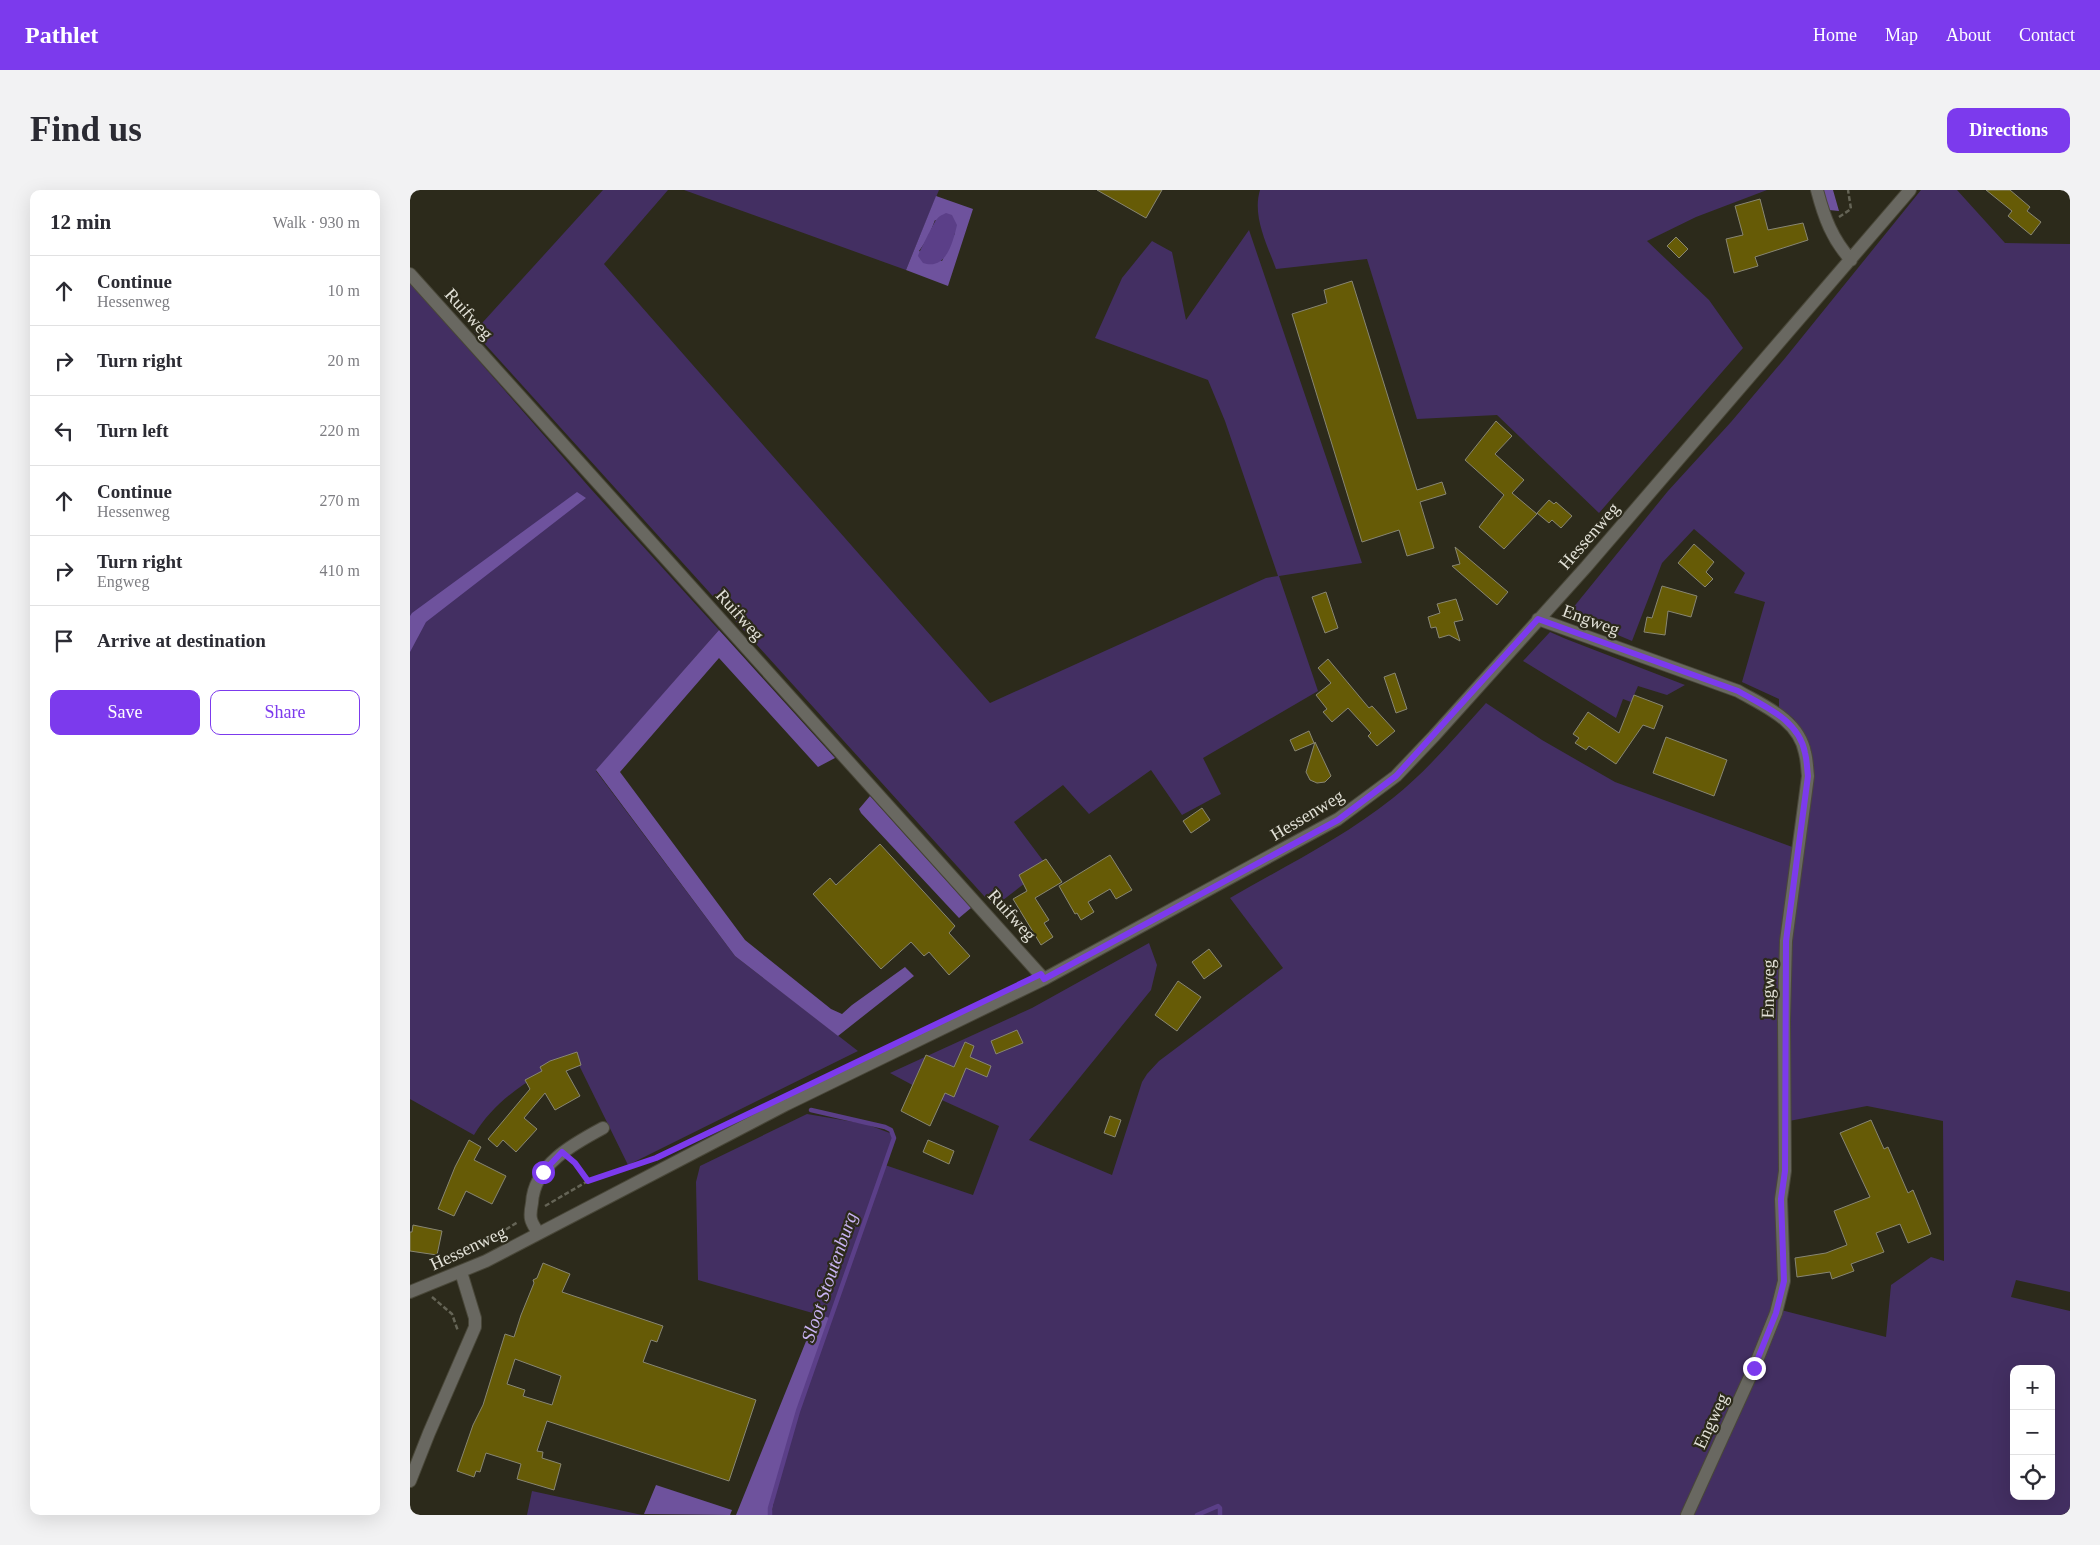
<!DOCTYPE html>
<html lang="en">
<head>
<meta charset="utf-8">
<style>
	body { margin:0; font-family:Georgia,serif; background:#f2f2f3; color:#2b2b33 }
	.controls { position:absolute; right:15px; bottom:15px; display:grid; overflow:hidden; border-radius:10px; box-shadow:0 5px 20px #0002 }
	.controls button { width:45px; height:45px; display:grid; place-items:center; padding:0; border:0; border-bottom:1px solid #e1e1e2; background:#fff; color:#2b2b33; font:25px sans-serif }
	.stop { position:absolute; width:15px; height:15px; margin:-11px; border:4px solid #7c3aed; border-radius:50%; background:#fff }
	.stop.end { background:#7c3aed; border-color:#fff; box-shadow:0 1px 5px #0008 }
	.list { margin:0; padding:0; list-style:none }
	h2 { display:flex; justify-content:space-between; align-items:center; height:65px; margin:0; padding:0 20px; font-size:21px }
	h2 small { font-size:16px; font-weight:400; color:#7c7c81 }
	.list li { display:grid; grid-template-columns:32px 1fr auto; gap:15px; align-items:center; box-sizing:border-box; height:70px; padding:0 20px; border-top:1px solid #e1e1e2 }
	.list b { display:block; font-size:19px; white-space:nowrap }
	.list p { margin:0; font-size:16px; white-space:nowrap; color:#7c7c81 }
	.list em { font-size:16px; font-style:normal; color:#7c7c81 }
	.actions { display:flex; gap:10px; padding:15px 20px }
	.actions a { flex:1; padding:11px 0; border:1px solid #7c3aed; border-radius:10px; text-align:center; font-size:18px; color:#7c3aed }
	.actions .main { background:#7c3aed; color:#fff }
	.icon { flex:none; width:28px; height:28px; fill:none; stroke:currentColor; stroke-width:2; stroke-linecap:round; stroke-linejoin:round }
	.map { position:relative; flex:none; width:1660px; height:1325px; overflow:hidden; border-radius:10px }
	header { display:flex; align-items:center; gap:30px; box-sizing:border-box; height:70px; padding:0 25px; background:#7c3aed; color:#fff }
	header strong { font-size:24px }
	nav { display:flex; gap:28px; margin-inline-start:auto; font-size:18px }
	.intro { display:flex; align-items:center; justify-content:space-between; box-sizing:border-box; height:120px; padding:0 30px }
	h1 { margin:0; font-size:35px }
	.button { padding:12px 22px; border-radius:10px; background:#7c3aed; color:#fff; font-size:18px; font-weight:700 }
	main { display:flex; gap:30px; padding:0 30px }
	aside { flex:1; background:#fff; border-radius:10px; box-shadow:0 5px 20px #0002 }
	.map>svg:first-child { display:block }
</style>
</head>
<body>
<header>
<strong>Pathlet</strong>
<nav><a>Home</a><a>Map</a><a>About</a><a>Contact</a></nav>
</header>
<div class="intro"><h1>Find us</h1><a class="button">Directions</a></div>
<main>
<aside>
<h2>12 min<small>Walk · 930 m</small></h2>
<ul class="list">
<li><svg class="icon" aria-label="ahead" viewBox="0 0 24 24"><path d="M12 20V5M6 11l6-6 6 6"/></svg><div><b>Continue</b><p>Hessenweg</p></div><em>10 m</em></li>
<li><svg class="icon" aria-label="right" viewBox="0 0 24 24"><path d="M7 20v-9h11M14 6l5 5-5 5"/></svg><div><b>Turn right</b></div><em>20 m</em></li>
<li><svg class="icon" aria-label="left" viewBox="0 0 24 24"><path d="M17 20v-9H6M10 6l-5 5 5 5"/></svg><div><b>Turn left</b></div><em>220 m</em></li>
<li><svg class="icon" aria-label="ahead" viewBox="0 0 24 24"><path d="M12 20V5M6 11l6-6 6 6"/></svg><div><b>Continue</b><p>Hessenweg</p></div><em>270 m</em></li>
<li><svg class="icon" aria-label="right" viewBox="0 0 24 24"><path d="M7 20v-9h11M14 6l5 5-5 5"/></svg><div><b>Turn right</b><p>Engweg</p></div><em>410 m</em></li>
<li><svg class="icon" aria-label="arrive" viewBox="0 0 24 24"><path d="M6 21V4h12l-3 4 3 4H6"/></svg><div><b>Arrive at destination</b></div></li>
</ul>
<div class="actions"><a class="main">Save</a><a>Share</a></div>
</aside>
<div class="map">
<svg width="1660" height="1325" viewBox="0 0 1660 1325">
	<rect width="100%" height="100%" fill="#2c2a1b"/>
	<path fill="#432f62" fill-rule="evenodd" d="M193,0H258L194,74L580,513L856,388L868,386L815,231L798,190L685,148L712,88L742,51L762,62L776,130L839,40L952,373L869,386L908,501L793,568L811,604L772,625L741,580L679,624L653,595L604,632L637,676L584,717L64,142Z
		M274,0H529L496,80Z
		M850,0H1357L1286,27L1237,51L1299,110L1333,158L1189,323L1087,225L1007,229L957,69L866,79C857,54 842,26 850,0Z
		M1511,0H1547L1595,53L1660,54V1102L1606,1090L1601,1107L1660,1121V1325H1282L1371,1120L1476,1147L1481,1095L1521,1067L1534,1071L1533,931L1457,916L1379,931L1377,890L1382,735L1401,608L1400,578L1389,538L1384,529L1369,517V509L1332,492L1355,412L1324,403L1335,383L1284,339L1252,373L1222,451L1158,424L1258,301L1321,232L1376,167ZM1604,1179H1641V1306H1604Z
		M0,92L180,298L309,440L186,581L325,766L448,861L218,975L165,867C126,884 87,907 64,945L0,909Z
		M1140,442L1156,449L1275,495L1257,505L1228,496L1221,512L1213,509L1206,528L1113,471Z
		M1076,513L1132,550L1205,592L1385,658C1378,694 1371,728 1369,764L1371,973L1366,1005V1041L1369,1084L1365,1110L1357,1134L1271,1325H361C374,1258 398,1193 420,1128L288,1090L286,992L290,976L397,924L456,934L485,945L475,975L563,1005L589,936L523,906L480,883L622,818L739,753L747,775L741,800L619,950L702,985L732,892L737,884L749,871L873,778L820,708C875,676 933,648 983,608C1018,580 1046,546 1076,513Z
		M122,1301L232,1325H117Z"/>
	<path fill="#6e529d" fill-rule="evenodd" d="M1413,0H1423L1429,21L1419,20Z
		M526,6L563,19L538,96L496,80ZM525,30L545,43L532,71L509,61L518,48Z
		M167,302L176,308L16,432L0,462V426L2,423Z
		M309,440L425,568L408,577L309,468L210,582L335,750L421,819L432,824L442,815L495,777L504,786L428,846L325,766L186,580Z
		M460,606L561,718L549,728L451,623L449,619Z
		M407,1124L420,1128C398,1193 373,1258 361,1325H326Z
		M246,1295L322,1320L320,1325L234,1324Z"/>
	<path fill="#5b3f88" d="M536,23L542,25L547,35C543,52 536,81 513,73L508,66C509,62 524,33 526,30C529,26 532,25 536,23Z"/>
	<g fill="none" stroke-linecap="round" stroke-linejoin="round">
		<path stroke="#5b3f88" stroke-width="4.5" d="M360,1325V1318L388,1221L484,948L481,940L475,937L401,920
			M787,1325L808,1316L810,1318V1325"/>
	</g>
	<path fill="#665b06" stroke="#888673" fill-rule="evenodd" d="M687,0H752L736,28Z
		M1576,0H1600L1620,17L1617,21L1631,32L1621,45L1598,26L1602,21Z
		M1350,9L1358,40L1393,33L1398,50L1345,67L1348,76L1324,83L1316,49L1333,45L1325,16Z
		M1266,47L1278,59L1269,68L1257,56Z
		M942,91L1007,300L1032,292L1036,304L1010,312L1024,358L997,366L989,340L952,352L882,124L917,113L914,100Z
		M1086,231L1102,246L1085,264L1114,290L1102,303L1127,324L1094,359L1069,337L1094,305L1055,270Z
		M1139,310L1144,314L1146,312L1162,326L1151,338L1142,330L1139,333L1127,323Z
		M1284,354L1304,372L1296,382L1303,389L1295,397L1268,373Z
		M1045,357L1098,402L1087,415L1042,376L1050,374Z
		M1252,396L1287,406L1281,427L1258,421L1255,445L1234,442L1237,427L1242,428Z
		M916,402L928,438L915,443L902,407Z
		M1046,409L1053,430L1044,432L1050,451L1039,445L1029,448L1026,437L1021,438L1018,427L1030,423L1027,414Z
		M918,469L959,518L962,516L985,541L967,556L958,546L961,543L938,518L922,532L913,522L917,519L906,505L921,493L908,478Z
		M985,483L997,519L986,523L974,487Z
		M1224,505L1253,516L1244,539L1233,535L1206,574L1179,556L1176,560L1165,553L1169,548L1163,544L1178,522L1209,543Z
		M899,541L904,553L885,561L880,550Z
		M1256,547L1317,570L1304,606L1243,583Z
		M905,552L921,586L915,592L907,593L900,590L896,582Z
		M792,618L800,630L781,643L773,631Z
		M470,654L545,736L539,743L560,766L539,785L519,762L514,766L501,752L471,779L403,704L420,688L426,695Z
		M700,665L722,700L706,709L700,699L678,712L684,722L671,730L667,723L665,724L649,696Z
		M636,669L652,692L625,708L639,730L634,733L643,747L631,755L603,709L617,701L609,685Z
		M799,759L812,776L794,789L782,772Z
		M768,791L791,807L767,841L745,825Z
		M607,840L613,853L586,864L581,851Z
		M555,852L564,856L560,867L581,876L577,887L556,878L544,907L535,903L520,936L491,921L516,865L544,877Z
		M167,862L171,875L156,881L170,906L145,920L135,903L114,928L127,939L106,962L93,950L87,957L78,949L120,899L115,890L132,881L130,877L140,871Z
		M700,926L711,930L705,947L694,943Z
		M1461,930L1474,959L1478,957L1498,1003L1503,1000L1521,1044L1498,1053L1490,1034L1466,1043L1474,1062L1441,1074L1444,1081L1422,1089L1420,1082L1387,1087L1385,1068L1416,1063L1437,1055L1424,1021L1460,1007L1430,943Z
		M59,950L71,957L64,970L96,986L82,1014L56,1001L44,1026L28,1019L45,977Z
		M518,950L544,961L539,974L513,962Z
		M3,1035L32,1041L27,1065L0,1061V1042H2Z
		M133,1073L160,1084L152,1102L253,1136L247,1152L241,1150L233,1172L346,1210L319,1291L137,1231L127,1261L133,1262L132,1268L151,1274L144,1300L107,1289L111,1274L76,1263L70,1282L66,1281L64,1287L47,1281L63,1235L73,1215L95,1144L104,1147L111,1125L124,1093L123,1090L127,1088ZM105,1169L151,1186L142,1215L113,1206L115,1200L97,1194Z"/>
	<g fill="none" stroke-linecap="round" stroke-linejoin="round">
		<g stroke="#494739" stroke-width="14">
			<path id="minor" d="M1407,0C1414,27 1422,49 1441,70
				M0,84L634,789
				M1128,429L1328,501C1354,516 1389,530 1395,563C1397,570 1397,578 1398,586L1376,751L1374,830L1375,981L1371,1009L1374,1091L1366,1123L1344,1178L1277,1325
				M128,1043C126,1039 122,1034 121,1029C120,1025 121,1018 122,1013C124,975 163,954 193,938
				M0,1102L76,1071L377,914L634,789L928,629L986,586L1024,546L1176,377L1500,0
				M0,1291L19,1243L65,1137V1128L51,1082"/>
		</g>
		<path stroke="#656456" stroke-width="2.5" stroke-dasharray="5 2.5" stroke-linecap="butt" d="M1429,27L1441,19L1438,0
			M163,971L178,991
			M135,1016L178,991L232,973
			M22,1076L82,1048L108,1032
			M22,1107L42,1124L48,1141"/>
		<use href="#minor" stroke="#696861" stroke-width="12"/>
	</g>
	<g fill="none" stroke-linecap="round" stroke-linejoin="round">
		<path stroke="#7c3aed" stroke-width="6" d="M133,982L152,962L165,973L178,991L246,968L631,784L634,789L928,630L986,586L1128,429L1328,501C1354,516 1389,530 1395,563C1397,570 1397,579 1398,586L1376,751L1375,981L1371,1009L1374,1091L1366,1123L1344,1178"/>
	</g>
	<g text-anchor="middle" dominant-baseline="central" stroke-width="4.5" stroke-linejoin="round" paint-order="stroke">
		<g font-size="18" fill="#e2e1d7" stroke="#2c2a1b">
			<text transform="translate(59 124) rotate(48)">Ruifweg</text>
			<text transform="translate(1179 346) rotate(-49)">Hessenweg</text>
			<text transform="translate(330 425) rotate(48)">Ruifweg</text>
			<text transform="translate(1181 430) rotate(20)">Engweg</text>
			<text transform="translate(897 625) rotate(-31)">Hessenweg</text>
			<text transform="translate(602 725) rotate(48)">Ruifweg</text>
			<text transform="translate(1358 799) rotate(-89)">Engweg</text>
			<text transform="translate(58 1058) rotate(-25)">Hessenweg</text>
			<text transform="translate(1301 1231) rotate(-65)">Engweg</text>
		</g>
		<g font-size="19" font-style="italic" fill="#c9b4f3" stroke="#2c2a1b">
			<text transform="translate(419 1087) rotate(-71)">Sloot Stoutenburg</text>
		</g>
	</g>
</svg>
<div class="controls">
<button>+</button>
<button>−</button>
<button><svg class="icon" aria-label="locate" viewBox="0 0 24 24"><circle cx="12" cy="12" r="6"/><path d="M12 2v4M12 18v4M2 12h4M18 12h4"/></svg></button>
</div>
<div class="stop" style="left:133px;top:982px"></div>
<div class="stop end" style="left:1344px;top:1178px"></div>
</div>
</main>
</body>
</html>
